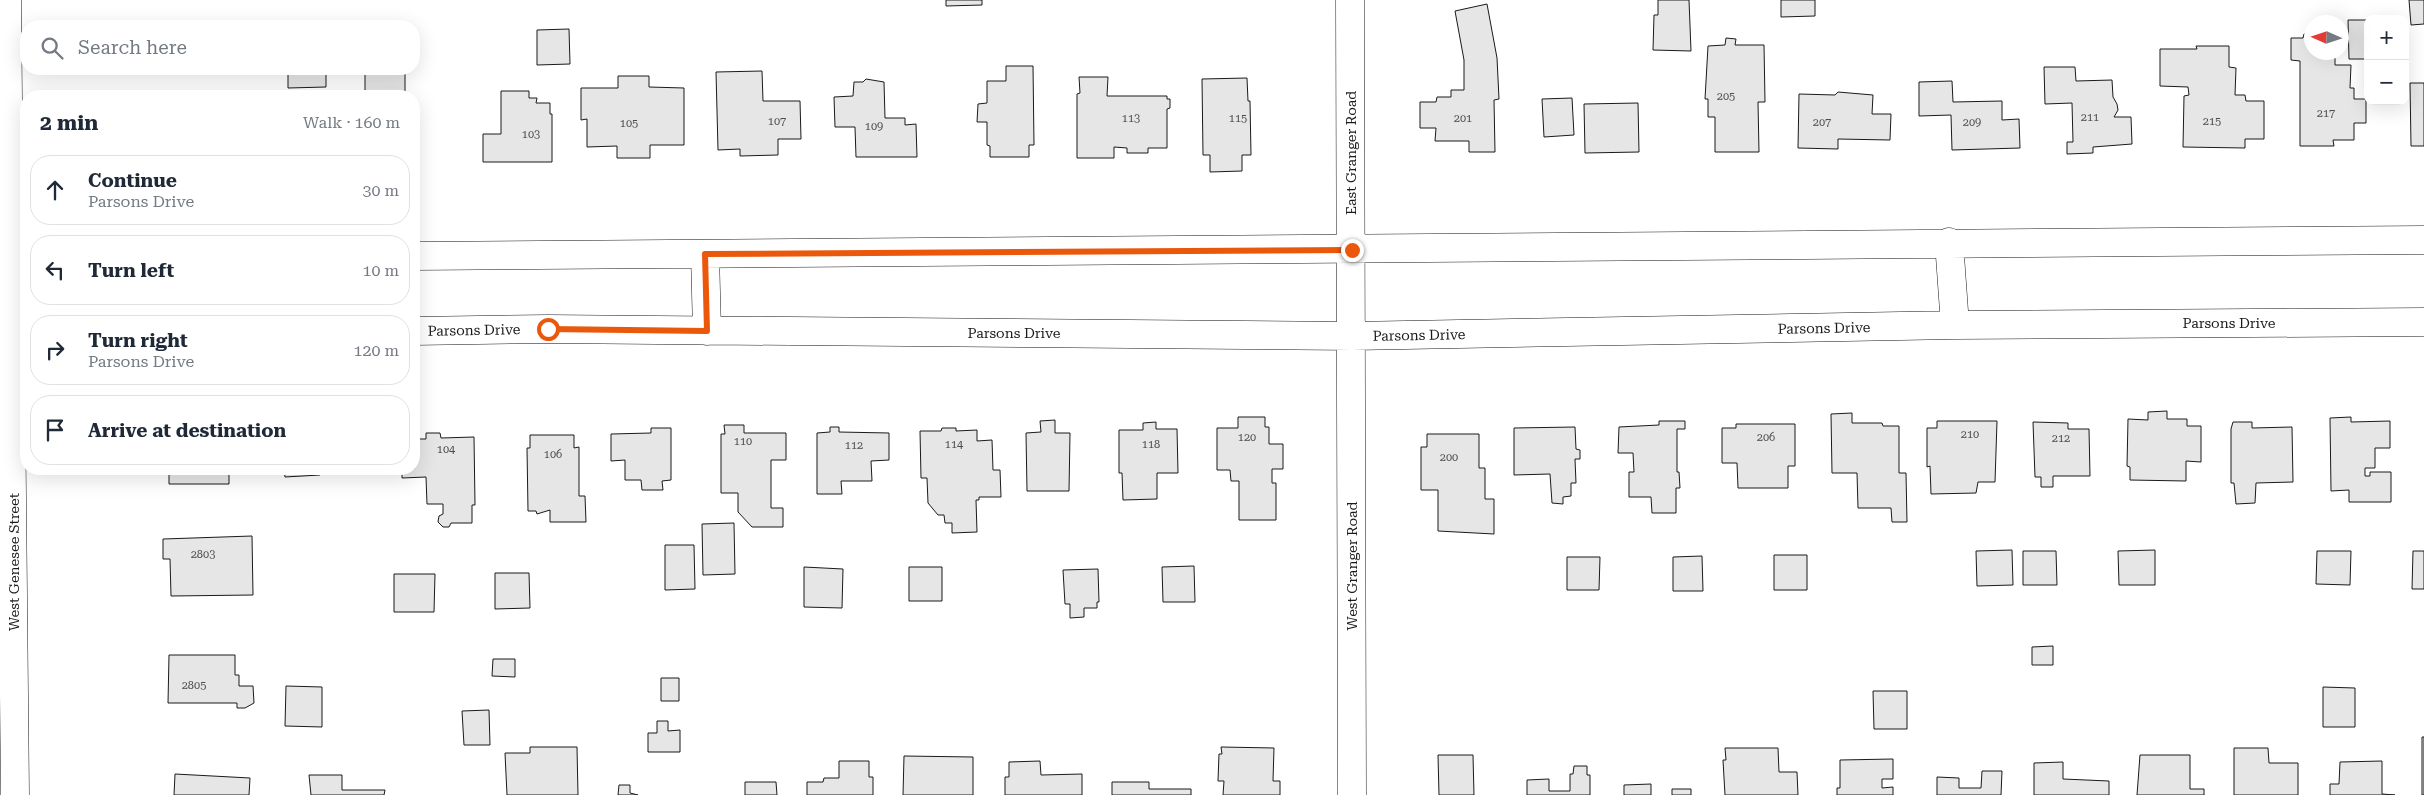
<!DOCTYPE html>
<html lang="en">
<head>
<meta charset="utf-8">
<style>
	body { margin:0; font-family:"Roboto Serif",serif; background:#f6f6f7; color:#1f2937 }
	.controls { position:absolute; right:15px; top:15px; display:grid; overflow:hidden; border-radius:10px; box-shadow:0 5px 20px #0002 }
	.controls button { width:45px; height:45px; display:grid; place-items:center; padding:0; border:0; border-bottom:1px solid #e0e1e3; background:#fff; color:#1f2937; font:25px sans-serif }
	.compass { position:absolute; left:2304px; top:15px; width:45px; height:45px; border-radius:50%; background:#fff; box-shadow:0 5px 20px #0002; rotate:273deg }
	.stop { position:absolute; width:15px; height:15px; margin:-11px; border:4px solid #ea580c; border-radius:50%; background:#fff }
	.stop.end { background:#ea580c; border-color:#fff; box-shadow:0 1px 5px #0008 }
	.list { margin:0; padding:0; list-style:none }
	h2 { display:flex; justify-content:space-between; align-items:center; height:65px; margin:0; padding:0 20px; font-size:21px }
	h2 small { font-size:16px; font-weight:400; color:#747a83 }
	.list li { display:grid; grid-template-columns:32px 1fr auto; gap:15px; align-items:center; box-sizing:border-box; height:70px; margin:0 10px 10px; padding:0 10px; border:1px solid #e0e1e3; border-radius:20px }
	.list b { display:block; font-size:19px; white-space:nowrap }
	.list p { margin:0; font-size:16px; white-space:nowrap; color:#747a83 }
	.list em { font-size:16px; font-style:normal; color:#747a83 }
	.icon { flex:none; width:28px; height:28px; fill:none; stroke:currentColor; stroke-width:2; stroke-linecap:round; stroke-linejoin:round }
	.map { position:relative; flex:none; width:2424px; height:795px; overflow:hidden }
	.search { position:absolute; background:#fff; box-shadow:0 5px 20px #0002; left:20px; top:20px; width:400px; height:55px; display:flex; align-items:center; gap:12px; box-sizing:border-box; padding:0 18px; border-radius:20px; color:#747a83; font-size:19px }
	.panel { position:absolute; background:#fff; box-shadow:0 5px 20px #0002; left:20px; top:90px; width:400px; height:385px; border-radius:20px }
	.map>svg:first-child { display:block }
</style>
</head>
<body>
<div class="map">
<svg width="2424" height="795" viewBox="0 0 2424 795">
	<rect width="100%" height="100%" fill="#fff"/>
	<path fill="#e6e6e6" stroke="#1a1a1a" d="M946,0H982V5L946,6Z
		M1658,0H1689L1691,51L1653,50L1654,15H1658Z
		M1781,0H1815V16L1781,17Z
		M2409,0H2424V24L2411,25Z
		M1487,4L1497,58L1499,99L1494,100L1495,152H1469V141H1435L1436,128H1420V102H1436L1437,97H1451V90H1464V60L1455,11Z
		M2348,20H2368V59H2349Z
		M569,29L570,64L537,65V30Z
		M2304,34H2312V52H2335V65H2351L2350,88H2354V99H2366V123H2354V140H2333L2334,146H2300V61L2291,60V38H2303Z
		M1726,38L1736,39L1735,45H1764L1765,102H1758L1759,152H1715V117H1708V99H1705L1708,46L1725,45Z
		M2196,46H2229V67L2236,68L2235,95H2245L2246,101H2264V139H2245V148L2183,147L2184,96L2189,95L2188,87L2160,86V49H2197Z
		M1006,66H1033L1034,145H1029V157H990V146L987,145V122H977L978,104L987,103V81H1006Z
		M2044,67H2075L2076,81L2112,80L2113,97L2117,104L2118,110L2114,117H2131L2132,144L2093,147V153L2067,154V142H2073L2072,103L2045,104Z
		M288,69H326V87L288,88Z
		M762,71L763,101H800L801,139H778V155L740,156V149L718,150L716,72Z
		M405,72V96H346V93H365V73Z
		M618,76H649V87L684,88V145H650V158H617V146L587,147V119L581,120V88H618Z
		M1079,77H1108L1107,96H1167V99H1170V108L1167,109V148H1148V153H1127V148L1114,147V158H1077V94L1080,93Z
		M1247,78L1248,101H1250L1251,155H1242V171L1210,172V155H1203L1202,79Z
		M866,79L884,82L885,118H905V125L916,124L917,157H856L855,127H835L834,97L853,96L854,82H863Z
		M1952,81L1953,102L2002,101V120L2019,119L2020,148L1952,150L1951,115L1919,116V82Z
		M2410,83H2424V146H2411Z
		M501,91H529V98H537L536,103H550V114H552V162H483V134H501Z
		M1838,92L1873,95L1872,114H1891L1890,140L1838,139V149L1798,148L1799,94L1835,95Z
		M1572,98L1574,135L1544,137L1542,99Z
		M1638,103L1639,152L1585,153L1584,104Z
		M2167,411V419H2187V426H2201V462L2186,461V481L2130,480V467L2127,466L2128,419L2148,420V412Z
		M1852,413V423H1882L1883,426H1899V473H1906L1907,522H1892L1891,508H1858L1857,473H1832L1831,414Z
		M1238,417H1265V427H1269V444H1283V469H1272V483H1276V520H1239V481H1231L1230,470H1217V428H1238Z
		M2351,417V422L2390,421V448H2375V468H2365V476H2370V472H2391V502H2349V490L2331,491L2330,418Z
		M1055,420V433H1070L1069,491H1027L1026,433L1041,432L1040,421Z
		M1659,421H1685V429H1677V472H1679L1680,488H1676V513H1652L1651,497H1629V472H1634L1633,453H1618L1619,427L1659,425Z
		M1937,421H1997L1995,482H1978L1976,493L1931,494L1930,466L1927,467V428H1937Z
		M1156,422V429H1177L1178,473H1157V499L1123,500L1122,473H1119V430H1143V423Z
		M2033,422L2068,423V429H2089L2090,476H2053V487H2041V477H2035Z
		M2233,422H2252V428L2292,427L2293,482L2256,483L2255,503L2236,504L2234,483H2231V429Z
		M1736,424H1795V466H1788V488H1738L1737,463H1722V428H1736Z
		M724,425H744V433H786V460H771V508H783V527H752L738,512V493H721V434H725Z
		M830,427H839V432L889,433V460L871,461L872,481H841L842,494H817V433L830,432Z
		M1575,427L1576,449L1580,450V459H1575L1576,483H1571V496L1563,497V504L1552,503L1550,474L1514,475V428Z
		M651,428H671V480L662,481L663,490H642L641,480H625V460L611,461V434L651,433Z
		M942,428H956V431L977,430V441L992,440L993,470H1000L1001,497H979V500H976L977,532L952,533V523H945L944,515H938L928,503L927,478H921L920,431H941Z
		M426,433H440L441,438L474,437L475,505H472V523H451L449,527H443L438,522L439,516L443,514V504H427L426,477L402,478V469H414V439H426Z
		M1427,434H1479V468H1485V499H1494V534L1438,531V490H1421V447H1427Z
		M530,435H574V448L579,447V496H585L586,522H550V510L537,514L536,511H528L527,448H530Z
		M169,469H229V484H169Z
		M284,469H320V475L285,477Z
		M734,523L735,574L703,575L702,524Z
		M252,536L253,595L171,596L170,559H163V539Z
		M665,545H694L695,589L665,590Z
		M2012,550L2013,585L1977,586L1976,551Z
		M2155,550V585H2119L2118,551Z
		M2023,551H2056L2057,585H2023Z
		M2317,551H2351L2350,585L2316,584Z
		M2413,551H2424V589H2412Z
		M1774,555H1807V590H1774Z
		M1702,556L1703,591H1673V557Z
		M1567,557H1600L1599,590H1567Z
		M1194,566L1195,602H1163L1162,567Z
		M804,567L843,569L842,608L804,607Z
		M909,567H942V601H909Z
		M1098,569L1099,602H1097V608H1084V617L1070,618V604H1065L1063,570Z
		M495,573H529L530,608L495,609Z
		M394,574H435L434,612H394Z
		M2053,646V665H2032V647Z
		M169,655H235V675H239V686H253L254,703L245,708H237V703H168Z
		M493,659H515V677L492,676Z
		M661,678H679V701H661Z
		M286,686L322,687V727L285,726Z
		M2323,687L2355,688V727H2323Z
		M1873,691H1907V729H1874Z
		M489,710L490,745H464L462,711Z
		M657,721H668V731L680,730V752H648V733H657Z
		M2422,737H2424V795H2422Z
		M530,747H577L578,795H507L505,753H530Z
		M1221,747L1274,748L1273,781H1280V795H1223L1224,781H1218L1219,754H1222Z
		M1725,748H1778L1779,772H1797L1798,795H1725L1723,760H1726Z
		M2234,748H2268L2269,763H2298V795H2234Z
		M1438,755H1473L1474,795H1439Z
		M2140,755H2190V789H2204V795H2137Z
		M904,756L973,757V795H903Z
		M1893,759V779H1882V788L1893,787V795H1837V788H1840V760Z
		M839,761H869V777H873V795H807V782H823L824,778H839Z
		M1040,761L1041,775L1082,774V795H1005V777H1009V762Z
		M2382,761V794L2395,795H2330V784H2339L2340,762Z
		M2063,762V779L2109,781V795H2034V763Z
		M1574,766H1587V775H1590V795H1527V780L1549,779V791H1570V774H1573Z
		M1982,771H2002L2001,795H1937V777L1959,778V788H1981Z
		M175,774L250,778L249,795H174Z
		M309,775H342V790H385L384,795H311Z
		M745,782H776L777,795H745Z
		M1112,782H1149V789H1191V795H1112Z
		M1651,784V795H1624V785Z
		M619,785H630V793L638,795H618Z
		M1672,789H1691V795H1672Z"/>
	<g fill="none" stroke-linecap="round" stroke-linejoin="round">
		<g stroke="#1a1a1a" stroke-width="29">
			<path id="minor" d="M1350,0L1352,795
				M1949,242L1955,325
				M705,254L707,331
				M414,256L2424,240
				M414,331L548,329L1352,336L1955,325L2424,322"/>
		</g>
		<g stroke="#1a1a1a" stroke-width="29">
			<path id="primary" d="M7,0L15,795"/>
		</g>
		<use href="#minor" stroke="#fff" stroke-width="28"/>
		<use href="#primary" stroke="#fff" stroke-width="28"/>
	</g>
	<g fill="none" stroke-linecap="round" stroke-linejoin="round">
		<path stroke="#ea580c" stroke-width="6" d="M548,329L707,331L705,254L1352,250"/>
	</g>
	<g text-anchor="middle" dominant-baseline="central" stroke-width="4" stroke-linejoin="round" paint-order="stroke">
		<g font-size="11" fill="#4d4d4d">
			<text x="1726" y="96">205</text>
			<text x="2326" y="113">217</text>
			<text x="2090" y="117">211</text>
			<text x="1131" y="118">113</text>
			<text x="1238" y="118">115</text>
			<text x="1463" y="118">201</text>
			<text x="777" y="121">107</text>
			<text x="2212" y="121">215</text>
			<text x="1822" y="122">207</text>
			<text x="1972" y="122">209</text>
			<text x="629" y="123">105</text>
			<text x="874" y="126">109</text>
			<text x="531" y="134">103</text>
			<text x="1970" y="434">210</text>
			<text x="1247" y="437">120</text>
			<text x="1766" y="437">206</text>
			<text x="2061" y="438">212</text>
			<text x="743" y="441">110</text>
			<text x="954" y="444">114</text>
			<text x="1151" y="444">118</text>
			<text x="854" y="445">112</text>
			<text x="446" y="449">104</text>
			<text x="553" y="454">106</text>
			<text x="1449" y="457">200</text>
			<text x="203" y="554">2803</text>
			<text x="194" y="685">2805</text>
		</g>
		<g font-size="14" fill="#1a1a1a" stroke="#fff">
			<text transform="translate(1351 153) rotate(-90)">East Granger Road</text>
			<text x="2229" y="323">Parsons Drive</text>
			<text transform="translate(1824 328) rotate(-1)">Parsons Drive</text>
			<text transform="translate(474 330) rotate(-1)">Parsons Drive</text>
			<text x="1014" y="333">Parsons Drive</text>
			<text transform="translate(1419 335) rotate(-1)">Parsons Drive</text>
			<text transform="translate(14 562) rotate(-90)">West Genesee Street</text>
			<text transform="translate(1352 566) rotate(-90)">West Granger Road</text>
		</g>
	</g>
</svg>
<div class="controls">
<button>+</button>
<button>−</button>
</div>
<svg class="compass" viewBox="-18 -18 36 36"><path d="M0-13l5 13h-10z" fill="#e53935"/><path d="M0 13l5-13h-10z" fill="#747a83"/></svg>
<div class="stop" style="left:548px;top:329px"></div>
<div class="stop end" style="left:1352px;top:250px"></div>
<div class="search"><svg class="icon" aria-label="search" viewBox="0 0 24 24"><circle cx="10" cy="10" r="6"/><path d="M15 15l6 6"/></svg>Search here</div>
<section class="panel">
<h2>2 min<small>Walk · 160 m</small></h2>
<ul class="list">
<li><svg class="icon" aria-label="ahead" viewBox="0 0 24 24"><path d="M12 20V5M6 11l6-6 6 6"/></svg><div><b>Continue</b><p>Parsons Drive</p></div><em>30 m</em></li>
<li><svg class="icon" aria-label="left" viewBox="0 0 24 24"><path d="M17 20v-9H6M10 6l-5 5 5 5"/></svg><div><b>Turn left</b></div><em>10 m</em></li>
<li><svg class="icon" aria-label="right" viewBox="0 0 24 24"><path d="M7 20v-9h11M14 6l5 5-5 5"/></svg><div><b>Turn right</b><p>Parsons Drive</p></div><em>120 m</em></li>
<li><svg class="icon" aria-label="arrive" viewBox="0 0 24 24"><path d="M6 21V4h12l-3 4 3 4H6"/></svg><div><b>Arrive at destination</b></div></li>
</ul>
</section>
</div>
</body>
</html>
